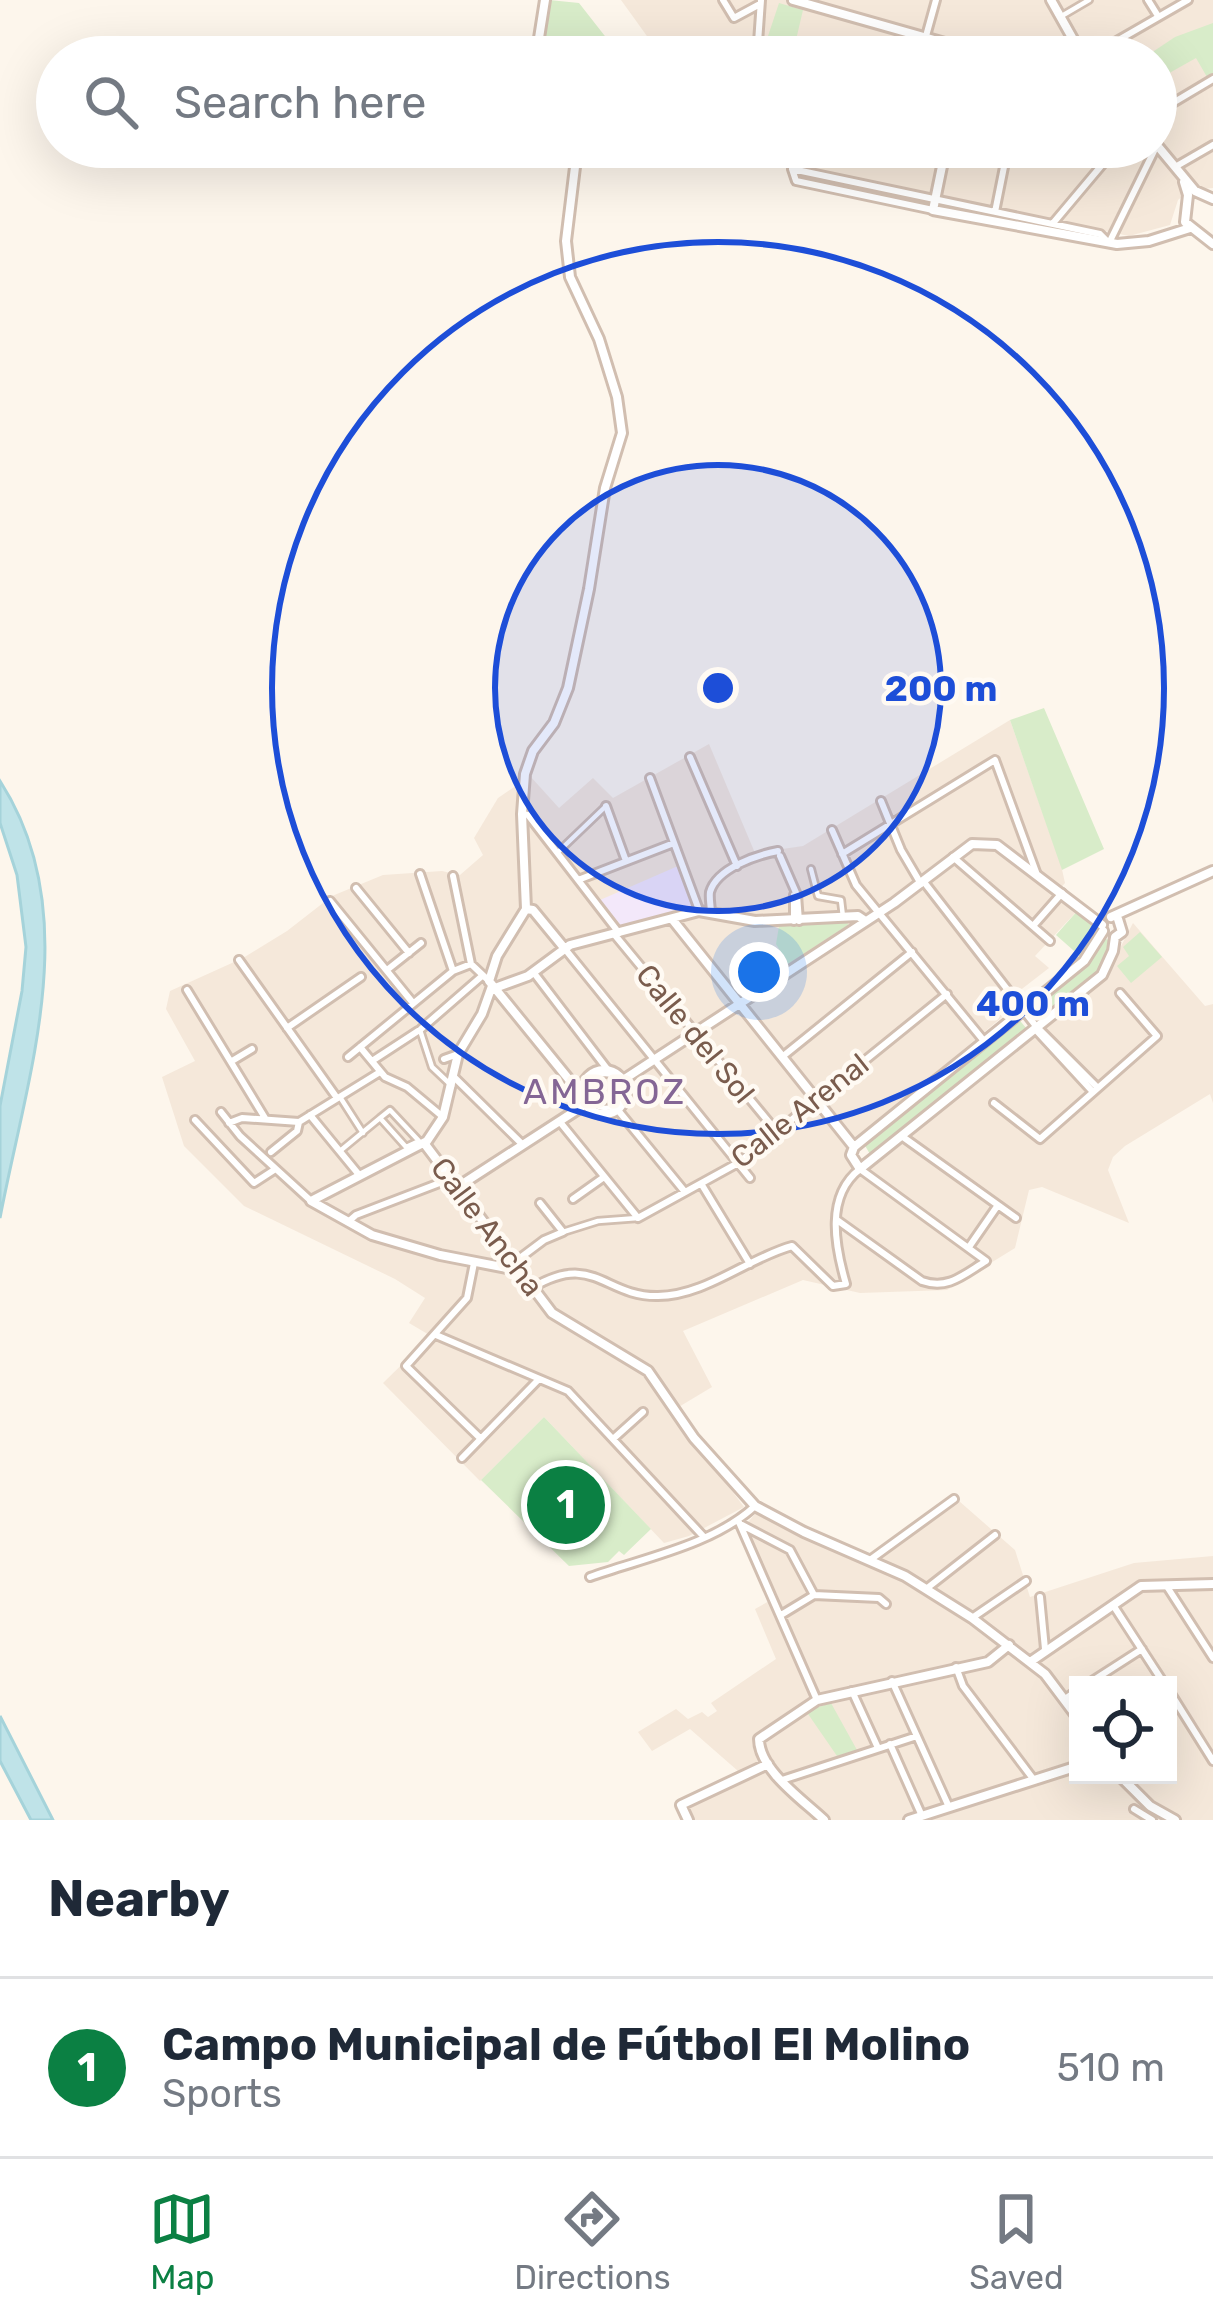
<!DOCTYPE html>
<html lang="en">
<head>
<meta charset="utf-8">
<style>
	body { margin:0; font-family:Rubik,sans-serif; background:#f6f6f7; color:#1f2937 }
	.controls { position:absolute; right:36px; bottom:36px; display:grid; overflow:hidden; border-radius:0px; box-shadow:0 12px 48px #0002 }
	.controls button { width:108px; height:108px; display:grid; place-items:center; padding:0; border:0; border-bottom:3px solid #e0e1e3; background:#fff; color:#1f2937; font:60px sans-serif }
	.you { position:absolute; left:759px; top:972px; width:42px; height:42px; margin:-30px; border:9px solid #fff; border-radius:50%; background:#1a73e8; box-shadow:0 0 0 18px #1a73e833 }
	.badge { display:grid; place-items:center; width:78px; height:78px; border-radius:50%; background:#0b8043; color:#fff; font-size:39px; font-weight:700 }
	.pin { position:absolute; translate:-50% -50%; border:6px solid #fff; box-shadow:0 3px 12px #0006 }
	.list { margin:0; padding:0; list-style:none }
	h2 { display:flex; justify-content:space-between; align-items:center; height:156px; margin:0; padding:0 48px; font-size:51px }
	h2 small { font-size:39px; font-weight:400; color:#747a83 }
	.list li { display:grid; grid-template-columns:78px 1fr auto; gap:36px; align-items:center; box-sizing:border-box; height:180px; padding:0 48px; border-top:3px solid #e0e1e3 }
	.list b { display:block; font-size:45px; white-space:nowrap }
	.list p { margin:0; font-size:39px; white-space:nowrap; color:#747a83 }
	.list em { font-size:39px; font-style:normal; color:#747a83 }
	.icon { flex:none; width:66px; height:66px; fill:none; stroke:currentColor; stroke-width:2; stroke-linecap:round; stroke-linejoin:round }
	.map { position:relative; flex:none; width:1213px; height:1820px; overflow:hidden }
	.search { position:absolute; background:#fff; box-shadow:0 12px 48px #0002; left:36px; right:36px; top:36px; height:132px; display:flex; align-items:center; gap:30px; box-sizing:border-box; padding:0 42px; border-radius:66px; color:#747a83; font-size:45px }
	.sheet { height:336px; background:#fff }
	nav { display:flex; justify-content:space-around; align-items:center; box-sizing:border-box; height:168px; border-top:3px solid #e0e1e3; background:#fff; font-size:33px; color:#747a83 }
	nav a { display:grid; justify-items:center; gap:6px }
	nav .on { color:#0b8043 }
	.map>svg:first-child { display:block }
</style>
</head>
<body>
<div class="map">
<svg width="1213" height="1820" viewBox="0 0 1213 1820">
	<rect width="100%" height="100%" fill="#fdf6ec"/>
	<path fill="#f5e8da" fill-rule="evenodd" d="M621,0H1213V188L1190,190L1178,200L1170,225L1129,236L781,163L768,147H1156V57H662Z
		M1010,720L1061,865L1065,883L1057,892L1079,909L1035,956L1049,968L1014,995L1019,1003L848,1146L867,1169L926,1123L1105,977L1133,923L1205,1006L1213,1004V1103L1210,1094L1125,1146L1113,1157L1108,1170L1129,1223L1042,1187L1029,1190L1015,1248L947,1290L860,1293L803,1280L683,1331L712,1387L672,1411L744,1507L689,1536L664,1543L544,1417L480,1481L383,1383L431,1336L409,1323L425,1298L395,1279L244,1206L184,1146L162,1077L195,1061L166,1009L170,991L243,958L287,931L332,896L383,875L442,871L460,875L483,855L474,838L498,798L530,776L559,808L593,778L613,798L709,744L755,853L803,846Z
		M959,1501L1015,1550L1030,1597L1134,1563L1213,1556V1820H692L687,1808L738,1785L746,1778L690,1729L652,1751L638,1732L676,1709L688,1719L702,1712L708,1717L717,1711L711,1703L776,1659L755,1609L778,1596L746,1535L747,1523L756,1513L871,1564ZM1078,1685H1168V1775H1078Z"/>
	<path fill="#f3e8fa" d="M678,866L694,907L622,927L600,900Z"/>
	<path fill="#d8ecc9" d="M549,0L579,3L608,40L606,57H539Z
		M779,3L803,10L792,57H761Z
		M1213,23V74L1207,77L1196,58L1164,76L1156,66V57H1145L1175,37Z
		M1044,708L1104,849L1062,870L1010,720Z
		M1079,909L1097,926L1082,958L1056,935Z
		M847,920L848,925L788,964L776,944L779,926Z
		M1140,932L1162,957L1131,983L1117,966L1129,956L1123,947Z
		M1103,938L1112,941C1108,976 1067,1002 1039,1018L1030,1007L1086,962Z
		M1016,1016L1027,1029L871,1156L863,1142Z
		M544,1417L651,1529L624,1555L619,1551L608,1562L569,1566L481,1480Z
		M831,1703L857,1750L837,1756L806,1711Z"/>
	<path fill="#bfe3e8" stroke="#a5d3da" stroke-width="3" d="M0,781C86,914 27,1075 0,1218V1106L22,991L26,947L17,875L0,823Z
		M0,1716L53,1820H31L0,1761Z"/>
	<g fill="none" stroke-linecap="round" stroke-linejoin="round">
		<g stroke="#d1beb0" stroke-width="10">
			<path id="pedestrian" d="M1060,17L1089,0
				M1156,74L1159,73
				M557,853L605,807
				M811,869L818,896L841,900L843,917
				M420,1030L432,1067L452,1086
				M588 1091a17 17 0 1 1 34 0a17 17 0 1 1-34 0Z
				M340,1097L363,1133
				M390,1110L419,1141L406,1147L380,1118Z
				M340,1151L380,1118
				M563,1232L598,1221L638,1218"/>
		</g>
		<g stroke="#d1beb0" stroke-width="12">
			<path id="minor" d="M723,0L734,18L760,4
				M1148,0L1158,16
				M926,36L936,0
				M757,57L761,0
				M1089,57L1188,0
				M1156,113L1213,79
				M1075,147L1078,152
				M1175,167L1213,145
				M933,210L796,181L792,169L1100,234L1109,243L1157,145
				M995,212L1008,147
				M1054,222L1117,147
				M690,757L737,866
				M650,778L699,910
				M881,801L901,850L921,884
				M606,806L626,861
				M522,814L528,815L619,933
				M832,830L856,885L984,1041
				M842,854L995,760L1036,872
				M780,856L797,895L799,921
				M953,857L1050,941
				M420,874L453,971
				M453,876L471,964
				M578,880L674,843
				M924,882L1035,1025L1098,1088
				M356,888L409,953
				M794,895V921
				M330,901L413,1003
				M711,913C711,906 709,899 710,892C717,868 757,855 778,851
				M1033,926L1062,893
				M614,934L777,1132
				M565,949L750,1178
				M239,960L337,1098
				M387,970L421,943
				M534,973L608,1070
				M187,990L265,1118
				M287,1028L361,977
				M421,1029L482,976
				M1035,1029L1093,1092
				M360,1047L385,1077L407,1087L443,1117
				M348,1057L453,971L471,964L489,981
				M782,1057L912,952
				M444,1059L458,1054
				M232,1061L252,1049
				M372,1061L418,1031
				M455,1078L523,1145
				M994,1103L1040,1139L1157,1036L1120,993
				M617,1109L685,1192
				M221,1112L240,1136L311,1201
				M310,1115L360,1176
				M195,1120L254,1183L274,1170
				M560,1122L638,1218L738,1163L947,994
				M229,1123L242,1118L299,1122
				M903,1137L1016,1218
				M271,1152L297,1131L299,1122L380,1072
				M702,1185L750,1264
				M573,1199L604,1177
				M348,1222L356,1215L450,1179
				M969,1247L998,1205
				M474,1263L467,1298L406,1366L480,1438
				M512,1264L544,1240L563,1232L540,1203
				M532,1288C594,1251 604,1297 658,1296C705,1296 748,1258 792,1246L833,1286L846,1284C835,1246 825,1196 860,1169L986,1261C963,1275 948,1290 922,1281L837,1220
				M436,1335L568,1391L703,1536
				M613,1439L643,1412
				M462,1458L539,1379
				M738,1520L817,1700
				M742,1525L790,1550L814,1595L879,1598L886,1604
				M870,1560L954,1499
				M590,1577C643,1558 713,1545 755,1506
				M1166,1585L1213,1658
				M926,1589L995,1535
				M1040,1597L1045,1649
				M1113,1605L1165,1685
				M781,1615L814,1595
				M972,1618L1026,1581
				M956,1667L963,1686L1034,1780
				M892,1681L949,1807
				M1086,1685L1142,1649
				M1168,1689L1213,1761
				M852,1691L878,1748
				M1065,1699L1078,1690
				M890,1744L922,1816
				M782,1780L917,1736
				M1134,1809L1152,1820"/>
		</g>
		<g stroke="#d1beb0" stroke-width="14">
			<path id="tertiary" d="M793,0L966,49L964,57
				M1051,0L1083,57
				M536,57L545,0
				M1156,144L1195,191L1213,199
				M946,147L933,210L1117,244L1149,241L1190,228
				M1184,182L1188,195L1185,222L1213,244
				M526,909L522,814L525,774L533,751L554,723L568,688L589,589L605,488L622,433L617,397L599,339L570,277L566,241L575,167L568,147
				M526,909L497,956L489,981L571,1082L583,1087
				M526,909L533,910L565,949
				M1111,917L1213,871
				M672,919L854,1147
				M492,986L482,1014L458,1054L443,1117L427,1141L311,1201L372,1235L440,1255L517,1270
				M495,988L528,976L570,945L699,911L755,921L858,916L864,920
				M582 1092a22 22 0 1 1 44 0a22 22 0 1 1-44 0Z
				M623,1080L894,903L972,844L997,845L1102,925
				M424,1143L552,1313L648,1371L694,1438L755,1506L804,1532L905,1576L972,1618L1045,1674L1078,1718
				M854,1147L851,1155L860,1169L1102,975L1113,951L1115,937L1122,932L1118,919
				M854,1147L1084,961L1103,931
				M456,1188L586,1104
				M1030,1662L1141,1586L1213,1584
				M1119,1775L1150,1806L1175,1820
				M688,1820L681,1805L768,1764
				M824,1820C803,1800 759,1770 759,1739L817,1700L988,1662L1009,1645
				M909,1820L1078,1766"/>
		</g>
		<use href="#pedestrian" stroke="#fff" stroke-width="4.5"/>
		<use href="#minor" stroke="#fff" stroke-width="6"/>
		<use href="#tertiary" stroke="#fff" stroke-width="8"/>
	</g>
	<circle cx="718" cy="688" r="223" fill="#1d4ed8" fill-opacity=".12"/>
	<g fill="none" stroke="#1d4ed8" stroke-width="6">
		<circle cx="718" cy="688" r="223"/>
		<circle cx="718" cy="688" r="446"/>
	</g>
	<g text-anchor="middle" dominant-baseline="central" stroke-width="9" stroke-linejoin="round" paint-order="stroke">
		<g font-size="30" fill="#7a5c4d" stroke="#fffaf3">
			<text transform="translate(695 1034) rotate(51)">Calle del Sol</text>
			<text transform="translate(800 1111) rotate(-38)">Calle Arenal</text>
			<text transform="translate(487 1227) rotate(53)">Calle Ancha</text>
		</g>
		<g font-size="36" letter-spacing="3" fill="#846695" stroke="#fffaf3">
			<text x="605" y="1091">AMBROZ</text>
		</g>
	</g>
	<circle cx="718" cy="688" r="18" fill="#1d4ed8" stroke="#fffaf3" stroke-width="6"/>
	<g font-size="36" text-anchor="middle" font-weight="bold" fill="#1d4ed8" stroke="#fffaf3" stroke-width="9" stroke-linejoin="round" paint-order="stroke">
		<text x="941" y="701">200 m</text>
		<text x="1033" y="1016">400 m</text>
	</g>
</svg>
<div class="controls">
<button><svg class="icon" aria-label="locate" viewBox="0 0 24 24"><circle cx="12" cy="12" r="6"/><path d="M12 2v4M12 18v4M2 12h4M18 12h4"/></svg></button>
</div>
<div class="you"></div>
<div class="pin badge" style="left:566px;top:1505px">1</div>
<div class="search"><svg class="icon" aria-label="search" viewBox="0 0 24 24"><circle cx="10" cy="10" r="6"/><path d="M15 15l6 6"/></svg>Search here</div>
</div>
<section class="sheet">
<h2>Nearby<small></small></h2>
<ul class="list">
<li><span class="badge">1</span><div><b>Campo Municipal de Fútbol El Molino</b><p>Sports</p></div><em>510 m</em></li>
</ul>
</section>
<nav>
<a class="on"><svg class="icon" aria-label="map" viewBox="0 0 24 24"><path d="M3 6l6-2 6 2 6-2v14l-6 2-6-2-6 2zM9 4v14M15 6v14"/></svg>Map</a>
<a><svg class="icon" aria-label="directions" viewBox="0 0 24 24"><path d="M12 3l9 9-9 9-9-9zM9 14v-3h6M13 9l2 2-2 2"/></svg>Directions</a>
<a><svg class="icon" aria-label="saved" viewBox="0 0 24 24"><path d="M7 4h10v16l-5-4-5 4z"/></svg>Saved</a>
</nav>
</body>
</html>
